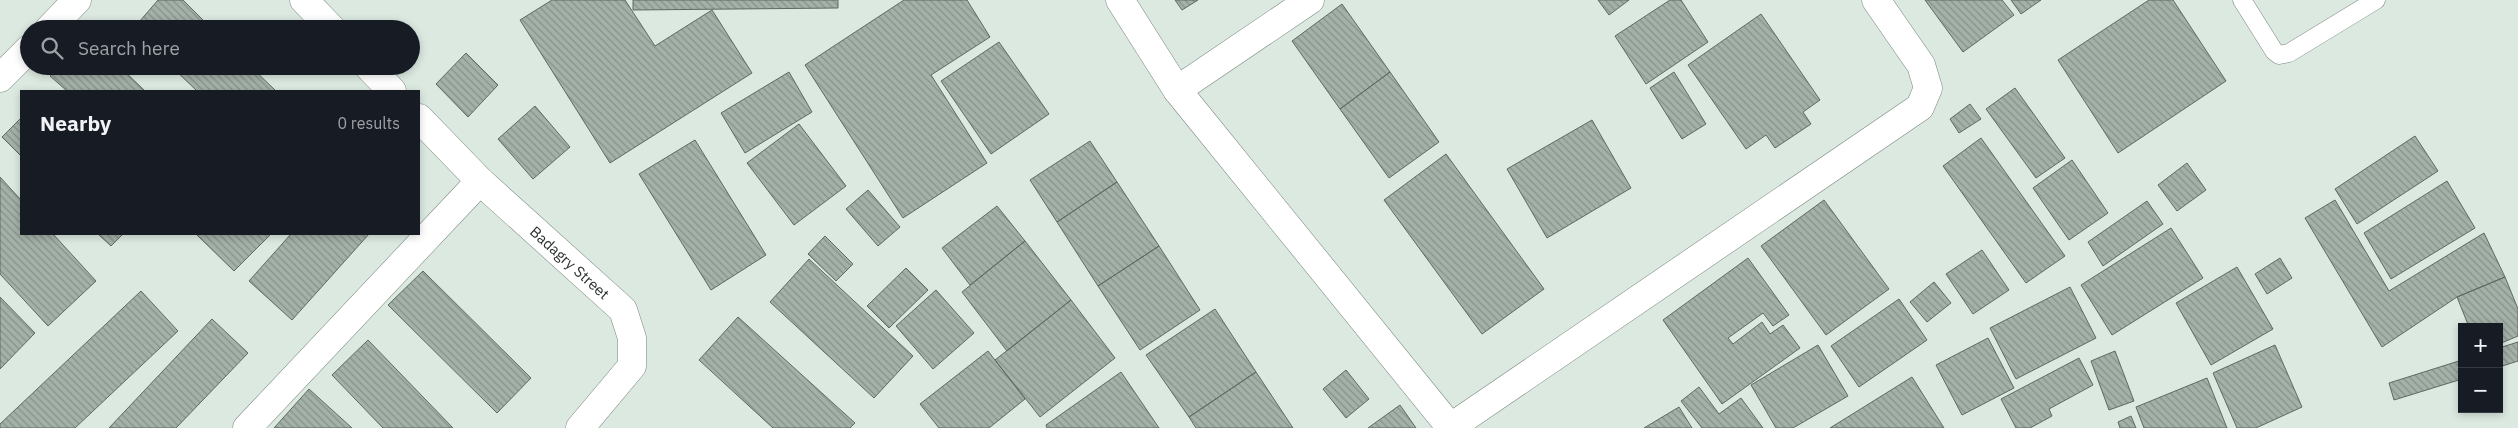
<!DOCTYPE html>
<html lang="en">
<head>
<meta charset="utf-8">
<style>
	body { margin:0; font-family:"IBM Plex Sans",sans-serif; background:#242831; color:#f1f3f6 }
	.controls { position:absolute; right:15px; bottom:15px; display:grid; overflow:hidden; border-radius:0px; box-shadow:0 2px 8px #0003 }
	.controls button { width:45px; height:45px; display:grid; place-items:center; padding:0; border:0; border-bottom:1px solid #363941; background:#171b24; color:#f1f3f6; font:25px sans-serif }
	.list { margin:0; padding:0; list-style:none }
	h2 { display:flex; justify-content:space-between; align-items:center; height:65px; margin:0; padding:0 20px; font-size:21px }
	h2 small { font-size:16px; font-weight:400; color:#9ea1a6 }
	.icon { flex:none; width:28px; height:28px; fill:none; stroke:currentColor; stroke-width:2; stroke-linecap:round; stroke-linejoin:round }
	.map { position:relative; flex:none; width:2518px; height:428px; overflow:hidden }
	.search { position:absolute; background:#171b24; box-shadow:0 2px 8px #0003; left:20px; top:20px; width:400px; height:55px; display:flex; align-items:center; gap:12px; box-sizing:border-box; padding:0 18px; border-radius:28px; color:#9ea1a6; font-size:19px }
	.panel { position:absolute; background:#171b24; box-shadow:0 2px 8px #0003; left:20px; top:90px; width:400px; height:145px; border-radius:0px }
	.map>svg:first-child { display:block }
</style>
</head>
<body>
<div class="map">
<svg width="2518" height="428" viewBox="0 0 2518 428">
	<defs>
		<pattern id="building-back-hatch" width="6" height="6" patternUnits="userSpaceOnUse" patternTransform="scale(1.25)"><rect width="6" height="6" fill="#a4b1a9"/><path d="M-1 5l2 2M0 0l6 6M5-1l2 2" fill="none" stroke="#86918a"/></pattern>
	</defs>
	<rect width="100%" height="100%" fill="#dbe9e0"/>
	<path fill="url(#building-back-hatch)" stroke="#5d6a62" d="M158,0H183L212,29H133Z
		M552,0H625L655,46L712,10L752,73L610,163L520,20Z
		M633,0H838V8L633,10Z
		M904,0H967L990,37L931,75L987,163L903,218L805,65Z
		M1175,0H1198L1182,10Z
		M1598,0H1629L1609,15Z
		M1670,0H1681L1708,42L1646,84L1615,36Z
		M1925,0H2002L2014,15L1963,52Z
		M2011,0H2041L2021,14Z
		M2149,0H2173L2226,81L2118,153L2058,60Z
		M1342,4L1390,72L1340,109L1292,41Z
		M1761,14L1820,100L1803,112L1811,124L1775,148L1766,135L1746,149L1688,65Z
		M999,42L1049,114L991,154L941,81Z
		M466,53L498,85L468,117L436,84Z
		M60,66H119L145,91H67L50,76Z
		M171,66H250L276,91H197Z
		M789,72L812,112L745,153L721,113Z
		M1390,72L1439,142L1389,178L1340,109Z
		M1674,72L1706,124L1682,139L1650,88Z
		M2015,88L2065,158L2036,178L1986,109Z
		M1970,104L1981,119L1959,133L1950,119Z
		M535,106L570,147L533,179L498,139Z
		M21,118V156L2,137Z
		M1592,120L1631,188L1547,238L1507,169Z
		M799,124L846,186L794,225L747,163Z
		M2415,136L2438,171L2357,224L2335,189Z
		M1981,138L2065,256L2026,283L1943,166Z
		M695,140L766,255L711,290L639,174Z
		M1090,141L1117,182L1057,222L1030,180Z
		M1446,154L1544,289L1482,334L1384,200Z
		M2072,160L2108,213L2069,240L2033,188Z
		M2187,163L2206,190L2177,211L2158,185Z
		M0,177L21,200V234H53L96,281L48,326L0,274Z
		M2447,181L2475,228L2391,279L2364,233Z
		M1117,182L1159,246L1098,286L1057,222Z
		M868,190L900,227L878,246L846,209Z
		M1824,200L1889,289L1826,335L1761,246Z
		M2335,200L2389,291L2484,233L2505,277L2457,297L2382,347L2305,218Z
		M2147,201L2163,224L2103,266L2088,242Z
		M997,206L1025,241L970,285L942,248Z
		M2171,228L2203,278L2112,335L2081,285Z
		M98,234H123L111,246Z
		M196,234H271L234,271Z
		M291,234H369L292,320L249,281Z
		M825,236L853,264L836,281L808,254Z
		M1025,241L1071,300L1007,351L962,292Z
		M1159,246L1200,310L1140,350L1098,286Z
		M1982,250L2009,290L1973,314L1946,274Z
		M1748,258L1789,315L1773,326L1763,313L1728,338L1733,344L1762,322L1770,334L1783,325L1800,348L1722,404L1663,320Z
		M2280,258L2292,278L2267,294L2255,274Z
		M809,259L913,356L874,398L770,302Z
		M2237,267L2273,329L2211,365L2176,303Z
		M906,268L928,290L889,328L867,306Z
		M423,271L531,378L497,413L388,305Z
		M2505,277L2518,309V336L2499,344V327H2469L2457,297Z
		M1934,282L1951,303L1927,322L1910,302Z
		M2070,287L2096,338L2016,379L1990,328Z
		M936,290L974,333L933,369L896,326Z
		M141,291L178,331L75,428H0V424Z
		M0,297L35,333L0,369Z
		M1899,299L1927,340L1859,387L1831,346Z
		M1071,300L1115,358L1040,417L995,360Z
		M1215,309L1256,372L1189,417L1146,355Z
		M738,317L855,423L850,428H773L699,360Z
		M212,319L248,353L176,428H109Z
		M1988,338L2014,388L1962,415L1936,365Z
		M368,340L453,428H383L332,375Z
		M2518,342V361L2499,367V348Z
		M1818,345L1848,396L1793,428H1776L1751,385Z
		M2275,345L2302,407L2256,428H2237L2213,373Z
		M988,351L1025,399L989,428H939L920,404Z
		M2115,351L2134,401L2109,410L2091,361Z
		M2079,358L2093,385L2049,409L2052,416L2030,428H2016L2001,399Z
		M2462,360V379L2394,400L2389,383Z
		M1346,370L1369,399L1346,418L1323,389Z
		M1121,372L1159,428H1047L1046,425Z
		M1256,372L1293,428H1196L1189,417Z
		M1912,377L1944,428H1830Z
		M2207,378L2227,428H2144L2136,407Z
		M1699,387L1719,414L1741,398L1763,428H1702L1681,401Z
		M309,389L352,428H274Z
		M1400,405L1416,428H1368Z
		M1679,407L1692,428H1644Z
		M2131,416L2136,428H2120L2118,422Z"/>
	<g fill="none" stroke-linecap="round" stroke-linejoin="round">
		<g stroke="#7b8880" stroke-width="19">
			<path id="service" d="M2242,0L2274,51L2279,55L2289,53L2376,0"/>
		</g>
		<g stroke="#7b8880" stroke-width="29">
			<g id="minor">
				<path d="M304,0L332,29"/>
				<path d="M1120,0L1177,90L1451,428"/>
				<path d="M49,29L77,0"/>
				<path d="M368,66L392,91"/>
				<path d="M0,78L29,49"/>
				<path d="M1177,90L1310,0"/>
				<path id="s1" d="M419,118L480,181L623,310L632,338V366L580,428"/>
				<path d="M1451,427L1920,107L1928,88L1921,65L1876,0"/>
				<path d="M247,428L480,181"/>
			</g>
		</g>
		<use href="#service" stroke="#fff" stroke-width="18"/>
		<use href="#minor" stroke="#fff" stroke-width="28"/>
	</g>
	<g text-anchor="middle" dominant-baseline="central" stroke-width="4.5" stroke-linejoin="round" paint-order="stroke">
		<g font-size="15" fill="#2c322e" stroke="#dbe9e0">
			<text stroke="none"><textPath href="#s1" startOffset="209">Badagry Street</textPath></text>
		</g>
	</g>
</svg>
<div class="controls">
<button>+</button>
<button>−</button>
</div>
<div class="search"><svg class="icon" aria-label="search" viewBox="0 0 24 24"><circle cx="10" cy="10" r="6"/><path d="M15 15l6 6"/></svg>Search here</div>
<section class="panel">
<h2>Nearby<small>0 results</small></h2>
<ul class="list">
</ul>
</section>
</div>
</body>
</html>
